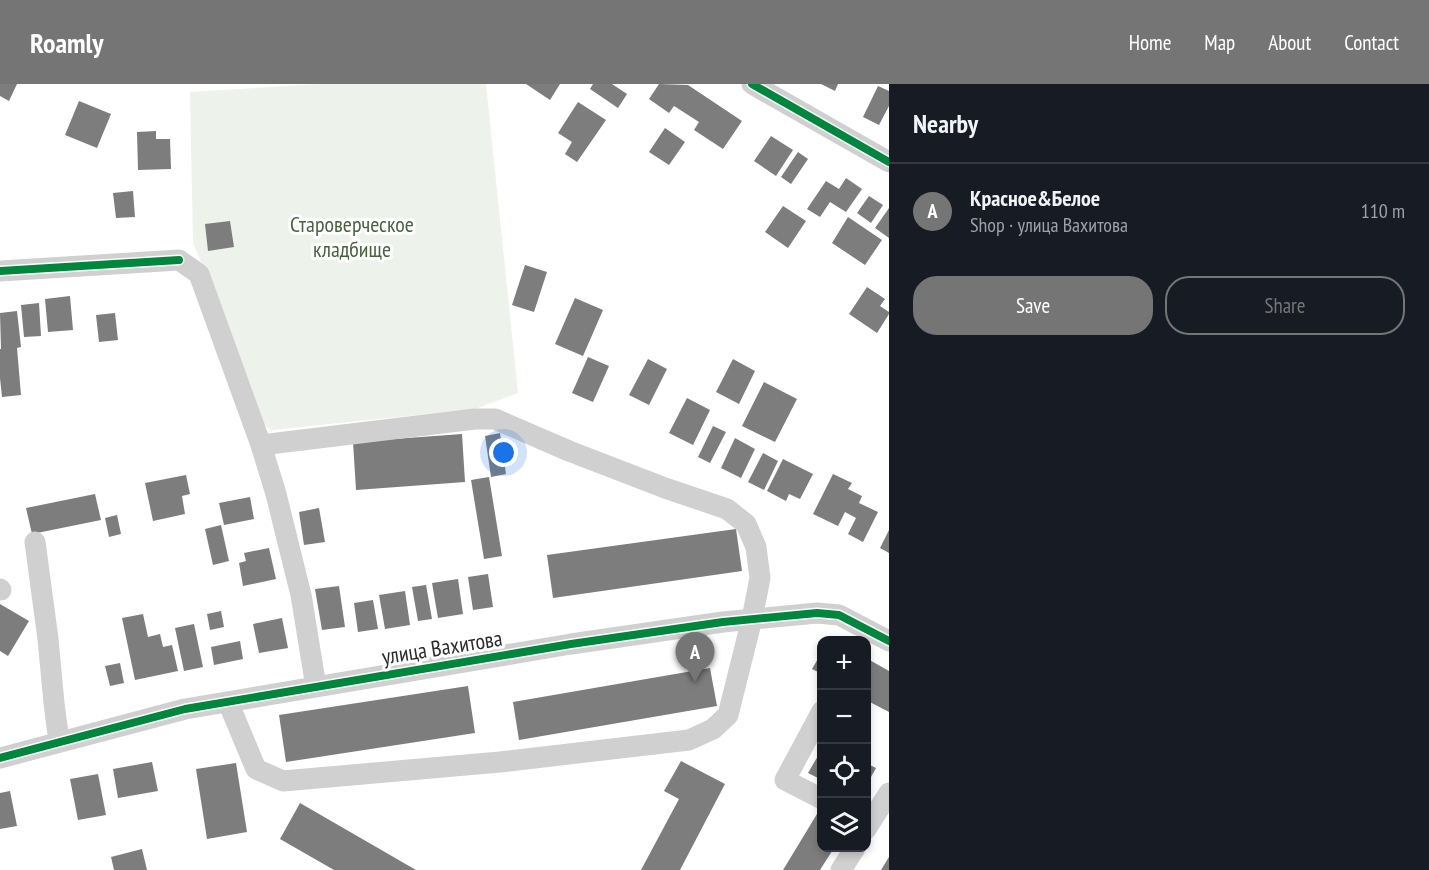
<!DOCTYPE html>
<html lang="en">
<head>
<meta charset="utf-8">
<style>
	body { margin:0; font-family:"PT Sans Narrow",sans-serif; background:#242831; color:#f1f3f6 }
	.controls { position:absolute; right:18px; bottom:18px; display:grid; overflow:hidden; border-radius:12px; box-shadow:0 3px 9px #0003 }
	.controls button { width:54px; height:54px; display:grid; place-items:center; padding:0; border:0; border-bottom:2px solid #363941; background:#171b24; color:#f1f3f6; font:30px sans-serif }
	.you { position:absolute; left:504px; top:369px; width:21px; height:21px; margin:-15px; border:4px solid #fff; border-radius:50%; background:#1a73e8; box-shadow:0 0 0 9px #1a73e833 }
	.badge { display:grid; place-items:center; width:39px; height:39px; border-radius:50%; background:#757575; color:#fff; font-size:20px; font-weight:700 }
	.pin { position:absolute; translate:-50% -50px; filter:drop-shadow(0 2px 3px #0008) }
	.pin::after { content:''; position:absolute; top:32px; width:21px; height:18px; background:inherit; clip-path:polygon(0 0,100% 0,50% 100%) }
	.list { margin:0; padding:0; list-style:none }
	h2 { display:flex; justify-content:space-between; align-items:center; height:78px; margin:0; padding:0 24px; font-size:26px }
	h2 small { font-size:20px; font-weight:400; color:#9ea1a6 }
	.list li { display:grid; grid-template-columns:39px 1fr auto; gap:18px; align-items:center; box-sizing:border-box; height:96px; padding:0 24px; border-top:2px solid #363941 }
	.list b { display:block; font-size:22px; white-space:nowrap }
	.list p { margin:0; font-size:20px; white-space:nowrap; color:#9ea1a6 }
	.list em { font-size:20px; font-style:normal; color:#9ea1a6 }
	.actions { display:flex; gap:12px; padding:18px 24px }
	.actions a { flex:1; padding:14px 0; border:2px solid #757575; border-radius:24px; text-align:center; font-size:21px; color:#757575 }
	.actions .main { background:#757575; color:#fff }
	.icon { flex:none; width:33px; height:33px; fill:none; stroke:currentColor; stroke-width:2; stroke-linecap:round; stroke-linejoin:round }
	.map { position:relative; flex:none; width:889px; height:786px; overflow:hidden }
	header { display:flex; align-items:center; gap:36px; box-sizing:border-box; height:84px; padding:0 30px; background:#757575; color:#fff }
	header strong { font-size:28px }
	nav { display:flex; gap:33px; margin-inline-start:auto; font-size:21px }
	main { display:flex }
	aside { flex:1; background:#171b24 }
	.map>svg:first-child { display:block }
</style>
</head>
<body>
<header>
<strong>Roamly</strong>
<nav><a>Home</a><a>Map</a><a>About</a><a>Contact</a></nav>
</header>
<main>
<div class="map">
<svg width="889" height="786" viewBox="0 0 889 786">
	<rect width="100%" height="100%" fill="#fff"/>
	<path fill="#edf2eb" d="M319,0H486L518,309L475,325L271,346L250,332L222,226L193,159L190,8Z"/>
	<path fill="#7d7d7d" d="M0,0H17L9,17L0,12Z
		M526,0H560L550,16Z
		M593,0H612L627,10L618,24L590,5Z
		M659,0L688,1L742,37L723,65L694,46L699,38L674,22L669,29L649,15Z
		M821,0H838L835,7Z
		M878,2L889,7V22L879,41L863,33Z
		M79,17L111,30L97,64L65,51Z
		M578,18L606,36L577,78L565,70L572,58L558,49Z
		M665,44L685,58L669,81L649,68Z
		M156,47V55H170L171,85L138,86L137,48Z
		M771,52L793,66L776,92L754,77Z
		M798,68L808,75L791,100L781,93Z
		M846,94L862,105L846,128L830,118L820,133L807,125L826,97L839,105Z
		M133,107L135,133L116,134L113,109Z
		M869,112L883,121L871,139L857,129Z
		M783,122L806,137L788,164L765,148Z
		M889,124V154L875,144Z
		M848,133L882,156L865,181L832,159Z
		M230,137L234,163L208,167L205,140Z
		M525,181L547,188L534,228L512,221Z
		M867,203L885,215L880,222L889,228V230L877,249L849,230Z
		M70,212L73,246L48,248L45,215Z
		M575,214L603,226L583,272L555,260Z
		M39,219L41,252L24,253L21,221Z
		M17,227L21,263L17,264L21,311L2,313L0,294V265H1L0,229Z
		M115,229L118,256L99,258L96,231Z
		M588,273L609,282L593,318L572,309Z
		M648,275L667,285L649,321L629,311Z
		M733,275L755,287L739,320L716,308Z
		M764,298L797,315L775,358L742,342Z
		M687,314L710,326L693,361L669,349Z
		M713,342L726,348L710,379L698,373Z
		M500,349L506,390L491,393L485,352Z
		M462,350L465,398L356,406L353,358Z
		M735,354L755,365L741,394L721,384Z
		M763,369L778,377L764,406L748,398Z
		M783,375L813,390L800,415L789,410L786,417L767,407Z
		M833,390L852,399L848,405L862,412L859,419L878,428L863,458L848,450L856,434L845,428L838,442L813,430Z
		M186,391L190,410L182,412L185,430L153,437L145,399Z
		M489,393L502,472L484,475L471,396Z
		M95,410L101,436L32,450L26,424Z
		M250,413L254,435L224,441L219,419Z
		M319,424L325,458L304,461L299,428Z
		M117,431L121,450L109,453L105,434Z
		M221,441L229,477L213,481L205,445Z
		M736,445L742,487L553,514L547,471Z
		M889,446V469L880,464Z
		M269,464L276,495L243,502L239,479L246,477L244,469Z
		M488,490L493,523L473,526L468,493Z
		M458,495L463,530L438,534L432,499Z
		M426,501L432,535L418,537L412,503Z
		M339,502L345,543L322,546L315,505Z
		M405,507L410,541L385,545L379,511Z
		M373,516L378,545L358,548L354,519Z
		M0,520L29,537L8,572L0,567Z
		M221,527L224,543L210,546L207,530Z
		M143,530L148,553L160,550L163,563L172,561L178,587L135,596L122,534Z
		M282,534L288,564L259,569L253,540Z
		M194,540L203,583L184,587L175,544Z
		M240,557L243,575L214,581L211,563Z
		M822,568V590L812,585Z
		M866,574L889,587V628L866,616Z
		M120,579L124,599L110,602L105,582Z
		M710,584L717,622L519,656L513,618Z
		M468,602L475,649L286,678L279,631Z
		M822,665V696L808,689Z
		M681,677L725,700L680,786H641L679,715L664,707Z
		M152,678L158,707L118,714L113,685Z
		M236,679L247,748L207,755L196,685Z
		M866,679L876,684L866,702Z
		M98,690L106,731L78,736L70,695Z
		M10,707L17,742L0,745V709Z
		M300,719L416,786H334L280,755Z
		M817,730L822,733V764H834L820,786H783Z
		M142,765L147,786H114L111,773Z
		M889,773V786H881Z"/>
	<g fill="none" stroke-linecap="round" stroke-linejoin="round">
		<path stroke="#d0d0d0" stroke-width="21" d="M752,0L889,78
			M0,187L179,176L199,190L261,361L276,410L301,511L316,603
			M35,458L48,555L54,619L59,658
			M0,505L1,506
			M228,618L256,685L283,697L500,678L689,656L713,645L728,631L752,535L760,494L756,463L746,440L727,425L665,404L569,367L495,335H475L261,361
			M822,627L785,696L822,715
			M0,674L185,625L571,560L723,538L817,529L839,531L889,557
			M866,745L889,709
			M841,786L855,764"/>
		<g stroke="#fff" stroke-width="11">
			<path id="cycleway" d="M752,0L889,78
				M0,187L179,176
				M0,674L185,625L571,560L723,538L817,529L839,531L889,557"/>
		</g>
		<use href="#cycleway" stroke="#00873e" stroke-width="8"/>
	</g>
	<g text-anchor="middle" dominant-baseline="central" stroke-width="6" stroke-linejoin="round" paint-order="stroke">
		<g font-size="22" fill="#47633d" stroke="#fff">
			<text x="352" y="140">Староверческое<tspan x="352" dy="25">кладбище</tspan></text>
		</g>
		<g font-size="22" fill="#2b2b2b" stroke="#fff">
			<text transform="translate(442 563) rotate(-9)">улица Вахитова</text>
		</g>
	</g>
</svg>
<div class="controls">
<button>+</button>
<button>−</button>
<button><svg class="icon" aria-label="locate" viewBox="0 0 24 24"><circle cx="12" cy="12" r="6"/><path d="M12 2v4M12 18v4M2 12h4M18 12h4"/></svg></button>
<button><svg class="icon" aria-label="layers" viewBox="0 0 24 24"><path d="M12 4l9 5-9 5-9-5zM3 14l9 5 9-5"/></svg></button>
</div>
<div class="you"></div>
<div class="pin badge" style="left:695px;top:598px">A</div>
</div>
<aside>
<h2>Nearby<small></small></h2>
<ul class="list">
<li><span class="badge">A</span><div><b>Красное&amp;Белое</b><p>Shop · улица Вахитова</p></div><em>110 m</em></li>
</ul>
<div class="actions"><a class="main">Save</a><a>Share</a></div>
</aside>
</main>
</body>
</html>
